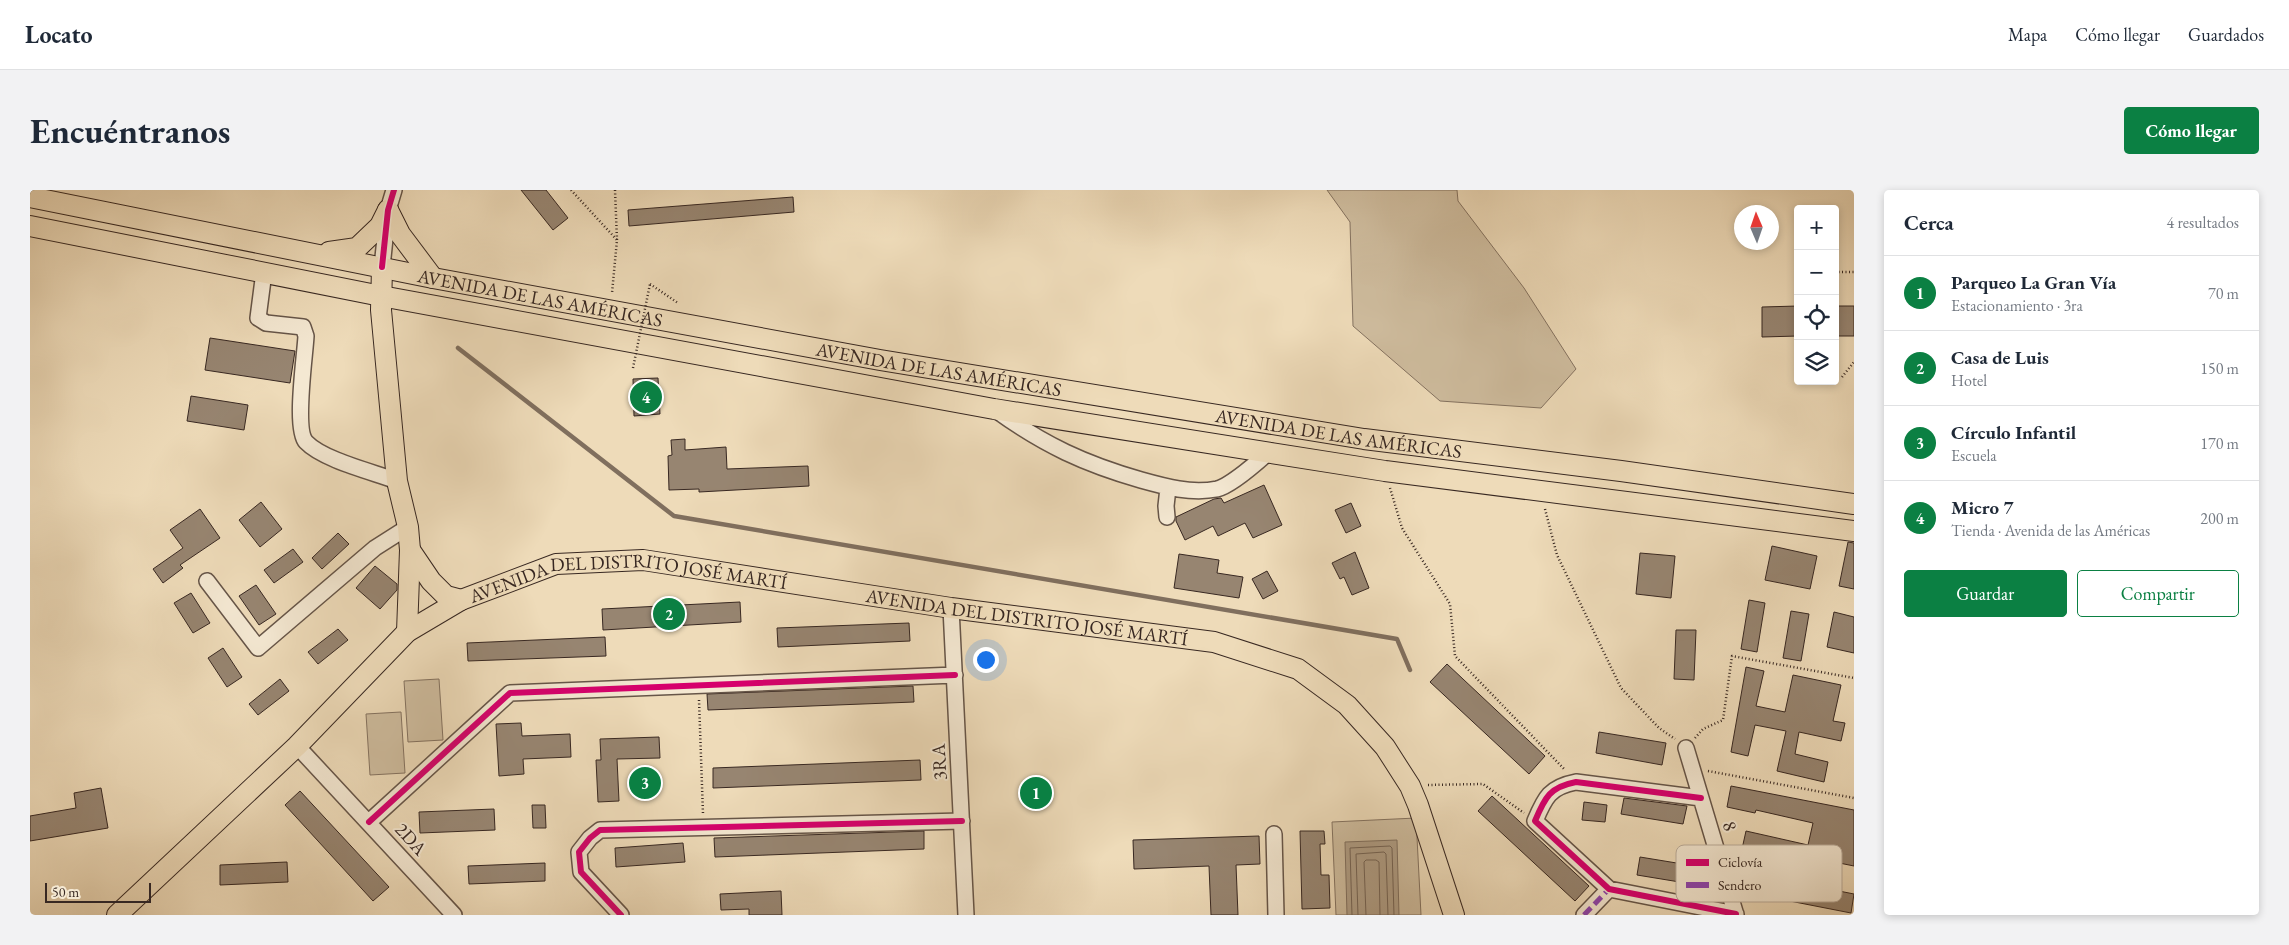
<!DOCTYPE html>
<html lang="es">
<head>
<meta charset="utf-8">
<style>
	body { margin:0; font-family:"EB Garamond",serif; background:#f2f2f3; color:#1f2937 }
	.controls { position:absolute; right:15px; top:15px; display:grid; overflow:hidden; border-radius:5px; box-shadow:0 2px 8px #0003 }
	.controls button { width:45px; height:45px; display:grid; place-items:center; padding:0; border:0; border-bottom:1px solid #e0e1e3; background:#fff; color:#1f2937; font:25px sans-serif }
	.compass { position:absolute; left:1704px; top:15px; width:45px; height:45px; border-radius:50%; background:#fff; box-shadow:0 2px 8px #0003; rotate:358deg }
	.scale { position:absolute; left:15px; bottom:12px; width:106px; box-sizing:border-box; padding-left:5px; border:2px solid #382822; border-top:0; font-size:14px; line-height:18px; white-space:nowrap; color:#382822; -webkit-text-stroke:4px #f4e8d2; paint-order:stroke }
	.you { position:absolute; left:955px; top:469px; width:18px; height:18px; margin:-12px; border:4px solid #fff; border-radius:50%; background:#1a73e8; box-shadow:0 0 0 8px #1a73e833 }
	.badge { display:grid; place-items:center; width:32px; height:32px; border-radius:50%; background:#0b8043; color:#fff; font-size:16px; font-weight:700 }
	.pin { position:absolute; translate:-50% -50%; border:2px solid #fff; box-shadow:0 1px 5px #0006 }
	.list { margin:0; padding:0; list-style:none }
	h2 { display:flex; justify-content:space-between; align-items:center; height:65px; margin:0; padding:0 20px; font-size:21px }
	h2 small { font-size:16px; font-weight:400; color:#747a83 }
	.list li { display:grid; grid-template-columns:32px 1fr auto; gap:15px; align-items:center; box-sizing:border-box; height:75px; padding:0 20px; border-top:1px solid #e0e1e3 }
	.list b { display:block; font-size:19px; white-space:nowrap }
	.list p { margin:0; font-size:16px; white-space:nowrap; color:#747a83 }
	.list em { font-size:16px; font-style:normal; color:#747a83 }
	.actions { display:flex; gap:10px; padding:15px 20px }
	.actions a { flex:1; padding:11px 0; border:1px solid #0b8043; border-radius:5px; text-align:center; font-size:18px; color:#0b8043 }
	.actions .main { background:#0b8043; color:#fff }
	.icon { flex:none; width:28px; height:28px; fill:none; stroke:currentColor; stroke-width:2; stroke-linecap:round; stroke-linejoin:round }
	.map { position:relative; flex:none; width:1824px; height:725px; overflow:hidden; border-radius:5px }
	header { display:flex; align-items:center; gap:30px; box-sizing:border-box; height:70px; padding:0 25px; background:#fff; border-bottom:1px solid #e0e1e3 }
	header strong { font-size:24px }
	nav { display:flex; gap:28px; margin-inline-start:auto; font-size:18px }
	.intro { display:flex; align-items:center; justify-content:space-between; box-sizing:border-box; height:120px; padding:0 30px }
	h1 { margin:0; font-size:35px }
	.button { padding:12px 22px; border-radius:5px; background:#0b8043; color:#fff; font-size:18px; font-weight:700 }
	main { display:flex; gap:30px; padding:0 30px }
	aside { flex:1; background:#fff; border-radius:5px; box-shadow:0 2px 8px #0003 }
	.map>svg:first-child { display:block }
</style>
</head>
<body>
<header>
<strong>Locato</strong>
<nav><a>Mapa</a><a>Cómo llegar</a><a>Guardados</a></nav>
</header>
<div class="intro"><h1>Encuéntranos</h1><a class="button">Cómo llegar</a></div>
<main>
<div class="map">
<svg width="1824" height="725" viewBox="0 0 1824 725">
	<rect width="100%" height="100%" fill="#eedbb9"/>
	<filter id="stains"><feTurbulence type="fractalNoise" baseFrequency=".004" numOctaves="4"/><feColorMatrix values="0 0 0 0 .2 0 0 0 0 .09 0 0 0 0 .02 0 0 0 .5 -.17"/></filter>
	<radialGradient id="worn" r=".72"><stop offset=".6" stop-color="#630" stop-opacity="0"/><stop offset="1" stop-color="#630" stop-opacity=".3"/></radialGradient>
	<path fill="#cfbd9f" stroke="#847260" d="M1297,0H1427L1428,11L1494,98L1546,179L1511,218L1410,211L1323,136L1320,32Z
		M409,489L413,550L378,552L374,491Z
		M371,522L375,583L340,585L336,524Z
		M1386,628L1391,725H1306L1302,632Z"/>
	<path fill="#b09e86" stroke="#806f5e" d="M1367,650L1369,725H1317L1315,652Z"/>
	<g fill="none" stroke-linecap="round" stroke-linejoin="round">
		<path stroke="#746354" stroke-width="1" d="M1322,725L1320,658L1360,656L1362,658L1364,725
			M1328,725L1326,664L1354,662L1356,664L1358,725
			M1336,725L1334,672L1336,670H1346L1349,672L1350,725"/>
		<path stroke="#806f5e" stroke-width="4.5" d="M428,158L644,326L1367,449L1380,480"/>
	</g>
	<path fill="#978571" stroke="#382822" d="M491,0H516L538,28L523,40Z
		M763,7L764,22L599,36L598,20Z
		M1768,116V146L1732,147V117Z
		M1805,116H1824V146H1805Z
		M180,148L265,161L260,193L175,180Z
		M628,188L630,224L604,226L603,189Z
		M161,206L218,215L214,240L157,231Z
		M655,249V260L696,257L697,279L778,276L779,296L669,302V299L639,300L638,266L642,265L641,250Z
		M1234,295L1252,335L1223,348L1215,333L1188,346L1183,336L1155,350L1146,331V327L1184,309L1191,308L1194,313Z
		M231,312L252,339L230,357L209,330Z
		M1321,313L1331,336L1316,343L1305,320Z
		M170,319L190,348L150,375L153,378L133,393L123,379L153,358L140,340Z
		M308,343L319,354L292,379L282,368Z
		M1818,352L1824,353V399L1809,396Z
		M1742,356L1787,366L1780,399L1735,390Z
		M263,359L273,372L244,393L234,380Z
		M1325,362L1339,398L1322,405L1314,387L1310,389L1302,373Z
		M1610,363L1645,366L1641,408L1606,404Z
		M1149,364L1189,370L1187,383L1213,387L1209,408L1144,398Z
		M345,376L367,394V400L350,419L326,398Z
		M1237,381L1248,401L1233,409L1222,389Z
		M226,395L246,424L229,435L209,406Z
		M161,403L180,433L163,443L144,413Z
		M1719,410L1735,413L1727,462L1711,459Z
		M710,412L711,432L573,440L572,419Z
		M1761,421L1779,424L1771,471L1753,468Z
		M1804,422L1824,427V463L1797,457Z
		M879,433L880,451L748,457L747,438Z
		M308,439L318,450L288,474L278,462Z
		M1646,440H1666L1664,490L1644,489Z
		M575,447L576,466L438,471L437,453Z
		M193,458L212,487L197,497L178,468Z
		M1417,474L1515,566L1499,584L1400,492Z
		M1716,477L1734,481L1726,516L1755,522L1763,485L1811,495L1803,531L1815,533L1811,551L1769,542L1765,564L1798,572L1794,592L1747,581L1756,541L1725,535L1718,566L1701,562Z
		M250,489L259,501L228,525L219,514Z
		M883,496L884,512L678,520L677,504Z
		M491,533L492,546L540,544L541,567L493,569L494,584L469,586L466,534Z
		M1569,542L1636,553L1632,575L1566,563Z
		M629,547L630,568L587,569L589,611L568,612L566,570H571L570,549Z
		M890,570L891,590L683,598V578Z
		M1701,596L1824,620V676L1760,663L1759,669L1712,659L1716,641L1778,655L1783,633L1726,620L1725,623L1697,617Z
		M71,598L78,638L0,651V626L46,618L44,603Z
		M270,601L359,697L343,711L255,615Z
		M1462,606L1559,696L1545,711L1448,621Z
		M1594,608L1657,616L1653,634L1591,624Z
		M1554,612L1577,615L1575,632L1552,630Z
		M502,615H515L516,638H503Z
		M464,619L465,640L390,643L389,622Z
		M894,641V659L685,667L684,648Z
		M1270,641H1294L1295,654H1290L1291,685H1299L1300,718L1272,719Z
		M1229,646L1230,674L1206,675L1208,725H1181L1179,676L1104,679L1103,650Z
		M653,653L655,672L586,677L585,658Z
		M1610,667L1677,678L1674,696L1607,685Z
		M257,672L258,692L190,695V675Z
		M515,673V691L439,694L438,676Z
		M1734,686L1824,704L1821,723L1729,705Z
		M751,701L752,725H719V719L691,720L690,704Z"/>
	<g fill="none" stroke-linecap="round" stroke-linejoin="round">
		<g stroke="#665548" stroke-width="18">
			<path id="minor" d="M352,77L358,20L364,0
				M234,82L228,128L236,133L273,137L276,146C275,166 264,239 276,252C293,270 343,282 367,291
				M967,221C1014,255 1055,274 1111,290C1136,297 1161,304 1187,299C1200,296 1229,271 1240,261
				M1137,327L1136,316L1138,298
				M177,391L228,458L345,358L378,337
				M921,418L936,725
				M267,556L424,725
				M1656,558L1706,725
				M1671,608L1546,592C1520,597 1515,607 1505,631L1579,699L1706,724
				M339,632L480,503L925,485
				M1244,644L1246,725
				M591,725L551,682L549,662L560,648L570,640L932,631
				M1554,725L1579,699"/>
		</g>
		<g stroke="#382822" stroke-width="22">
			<g id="major">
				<path id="s1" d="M0,7L403,88L850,170L1334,249L1591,281L1824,314"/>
				<path d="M358,20L370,44L403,88"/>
				<path d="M0,36L351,106L964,219L1355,281L1824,341"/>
				<path d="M299,62L327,58L350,36L358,20"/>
				<path d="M352,77L351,120L367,291L378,337L380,360L377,442"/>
				<path d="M380,360L401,391L416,406L431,410"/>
				<path id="s2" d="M87,725L267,556L377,442L431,410L526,374L613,370L921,418L1184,452L1268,479L1317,515L1355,557L1380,596L1388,615L1424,725"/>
			</g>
		</g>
		<path stroke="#382822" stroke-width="2.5" stroke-dasharray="1 2.5" stroke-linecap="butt" d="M541,0L587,50L582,103
			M585,0L587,50
			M1766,81H1768
			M1805,82H1824
			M620,94L648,113
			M1812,187L1824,172
			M1360,298L1372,338L1420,414L1425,466L1535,580
			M1515,319L1527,365L1591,498L1629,538L1645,549
			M669,510L673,624
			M1665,548L1673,539L1693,530L1702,466L1824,488
			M1678,581L1824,608
			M1398,595L1453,594L1494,623"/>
		<use href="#minor" stroke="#f4e8d2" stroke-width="15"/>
		<use href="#major" stroke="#eedbb9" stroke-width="20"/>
		<path stroke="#382822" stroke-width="2.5" stroke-dasharray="1 2.5" stroke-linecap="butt" d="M603,178L620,94"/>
		<path stroke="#8e44ad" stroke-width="5" stroke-dasharray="10 5" stroke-linecap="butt" d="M1554,725L1579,699"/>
		<g stroke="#f4e8d2" stroke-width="9">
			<path id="cycleway" d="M352,77L358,20L364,0
				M1671,608L1546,592C1520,597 1515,607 1505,631L1579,699L1706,724
				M339,632L480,503L925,485
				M591,725L551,682L549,662L560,648L570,640L932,631"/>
		</g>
		<use href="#cycleway" stroke="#d6006c" stroke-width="6"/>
	</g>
	<g text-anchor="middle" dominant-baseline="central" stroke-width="4" stroke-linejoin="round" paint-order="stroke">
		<g font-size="19" fill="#382822" stroke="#f4e8d2">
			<text stroke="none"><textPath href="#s1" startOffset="520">AVENIDA DE LAS AMÉRICAS</textPath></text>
			<text stroke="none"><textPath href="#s1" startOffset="925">AVENIDA DE LAS AMÉRICAS</textPath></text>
			<text stroke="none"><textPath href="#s1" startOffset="1330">AVENIDA DE LAS AMÉRICAS</textPath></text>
			<text stroke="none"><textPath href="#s2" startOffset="640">AVENIDA DEL DISTRITO JOSÉ MARTÍ</textPath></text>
			<text stroke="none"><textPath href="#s2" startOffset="1045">AVENIDA DEL DISTRITO JOSÉ MARTÍ</textPath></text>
			<text transform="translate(909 572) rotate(-93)">3RA</text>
			<text transform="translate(1700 636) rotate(73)">8</text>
			<text transform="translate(381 649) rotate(48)">2DA</text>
		</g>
	</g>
	<rect x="1646" y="655" width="166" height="57" rx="8" fill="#f4e8d2" stroke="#bcae9d" stroke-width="1"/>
	<rect x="1656" y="669" width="23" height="7" fill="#d6006c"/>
	<rect x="1656" y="692" width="23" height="6" fill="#8e44ad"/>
	<g font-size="14" fill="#382822">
		<text x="1688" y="677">Ciclovía</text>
		<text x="1688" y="700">Sendero</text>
	</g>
	<rect width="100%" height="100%" filter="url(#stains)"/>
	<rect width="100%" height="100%" fill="url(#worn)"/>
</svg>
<div class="controls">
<button>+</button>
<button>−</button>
<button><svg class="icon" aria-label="locate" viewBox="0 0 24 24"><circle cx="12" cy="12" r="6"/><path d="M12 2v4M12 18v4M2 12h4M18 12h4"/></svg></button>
<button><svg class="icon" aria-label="layers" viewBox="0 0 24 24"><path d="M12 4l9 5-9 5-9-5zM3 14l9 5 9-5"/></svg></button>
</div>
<svg class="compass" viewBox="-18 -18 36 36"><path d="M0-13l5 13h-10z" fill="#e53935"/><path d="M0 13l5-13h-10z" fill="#747a83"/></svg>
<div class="scale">50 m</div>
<div class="you"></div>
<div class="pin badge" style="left:1006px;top:603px">1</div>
<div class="pin badge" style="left:639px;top:424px">2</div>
<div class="pin badge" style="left:615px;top:593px">3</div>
<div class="pin badge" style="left:616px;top:207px">4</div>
</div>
<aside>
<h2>Cerca<small>4 resultados</small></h2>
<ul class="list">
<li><span class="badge">1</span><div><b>Parqueo La Gran Vía</b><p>Estacionamiento · 3ra</p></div><em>70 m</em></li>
<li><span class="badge">2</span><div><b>Casa de Luis</b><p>Hotel</p></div><em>150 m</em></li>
<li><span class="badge">3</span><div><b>Círculo Infantil</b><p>Escuela</p></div><em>170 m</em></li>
<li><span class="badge">4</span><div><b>Micro 7</b><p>Tienda · Avenida de las Américas</p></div><em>200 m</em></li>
</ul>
<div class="actions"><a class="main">Guardar</a><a>Compartir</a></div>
</aside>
</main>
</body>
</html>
